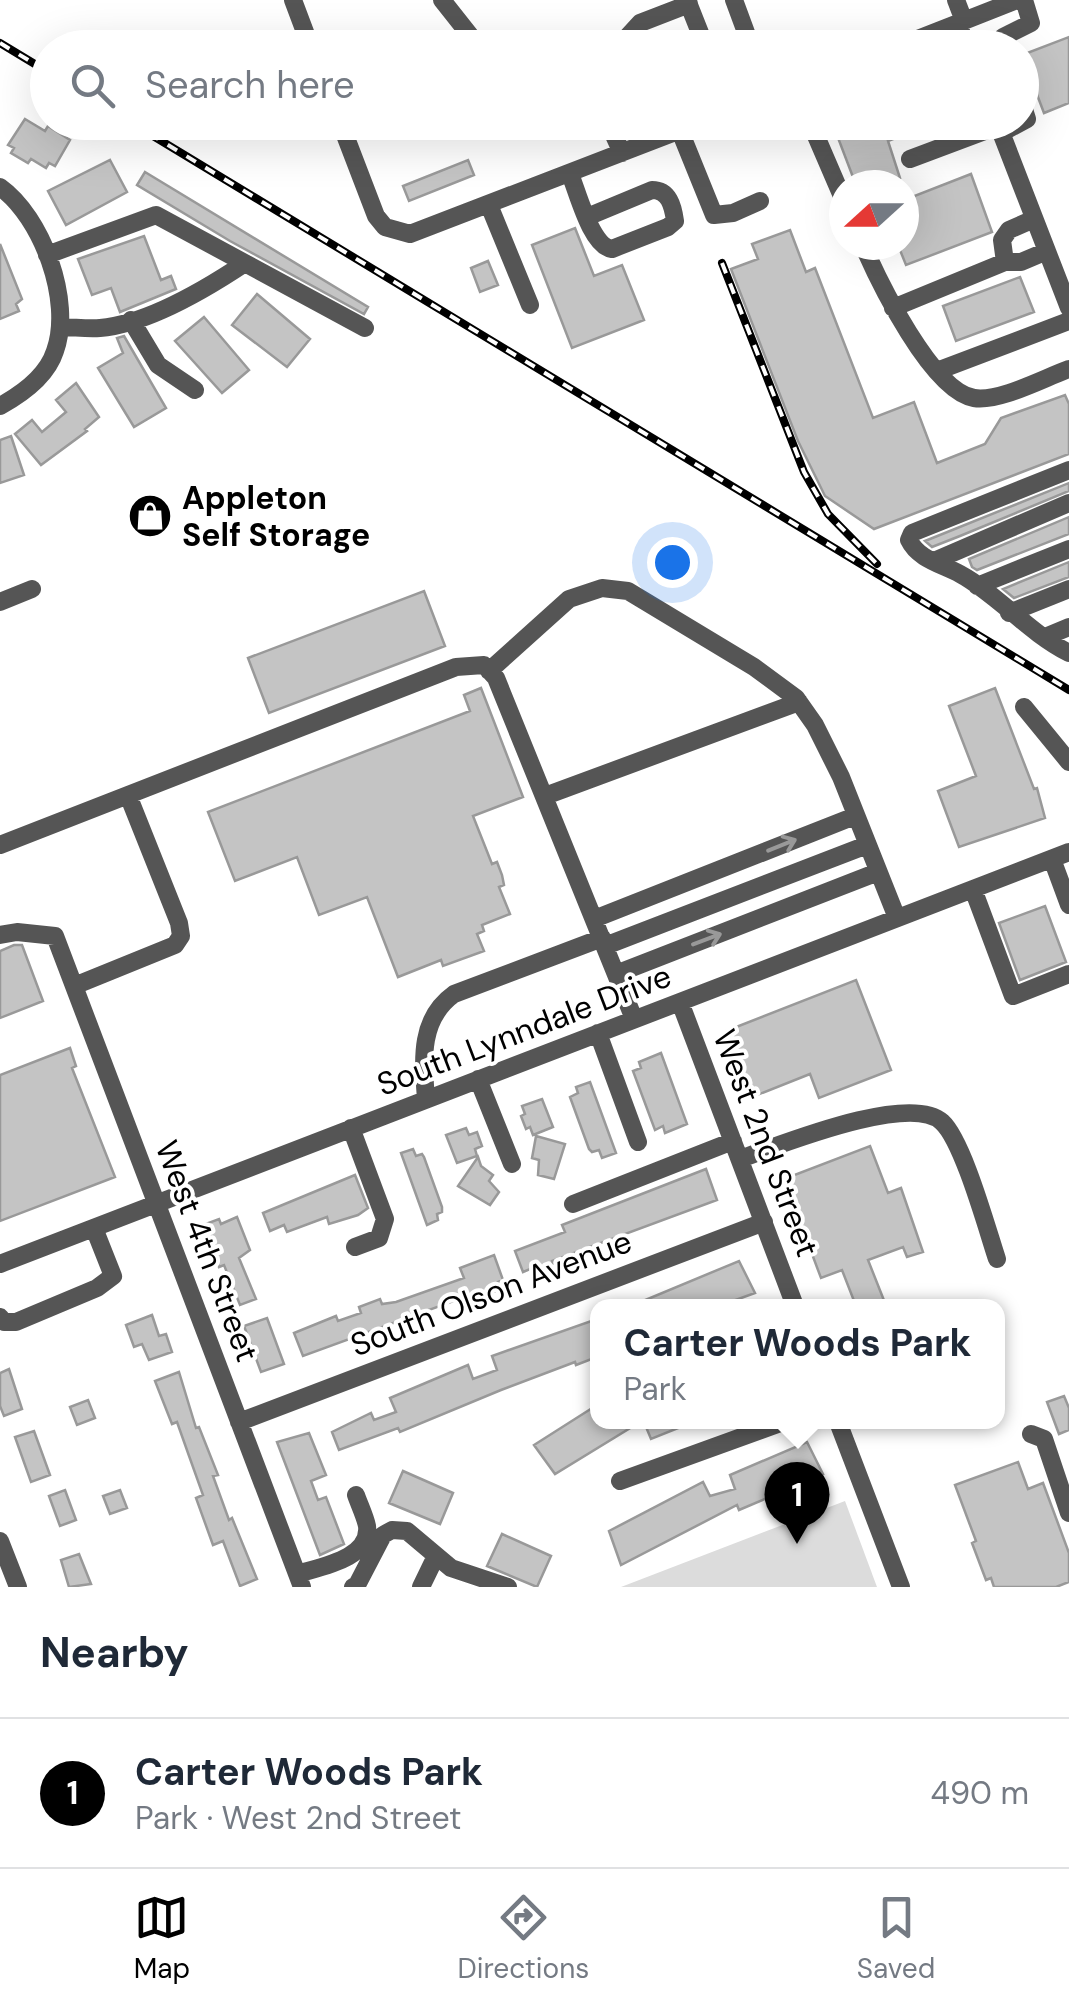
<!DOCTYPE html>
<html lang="en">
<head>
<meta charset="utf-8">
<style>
	body { margin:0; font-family:"DM Sans",sans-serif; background:#f6f6f7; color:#1f2937 }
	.compass { position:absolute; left:829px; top:170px; width:90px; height:90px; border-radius:50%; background:#fff; box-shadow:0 10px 40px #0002; rotate:249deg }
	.you { position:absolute; left:672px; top:562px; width:35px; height:35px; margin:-25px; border:8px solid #fff; border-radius:50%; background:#1a73e8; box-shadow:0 0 0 15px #1a73e833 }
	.badge { display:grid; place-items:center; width:65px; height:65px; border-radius:50%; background:#000; color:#fff; font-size:32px; font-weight:700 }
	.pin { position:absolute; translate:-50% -82px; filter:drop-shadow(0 2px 5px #0008) }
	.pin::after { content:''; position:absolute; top:52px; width:35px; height:30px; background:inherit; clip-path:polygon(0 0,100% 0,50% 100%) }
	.popup { position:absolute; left:590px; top:1299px; width:415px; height:130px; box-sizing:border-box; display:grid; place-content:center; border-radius:20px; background:#fff; filter:drop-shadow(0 2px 8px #0005); font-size:32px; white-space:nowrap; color:#747a83 }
	.popup b { font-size:38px; color:#1f2937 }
	.popup::after { content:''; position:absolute; left:50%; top:100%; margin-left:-20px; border:20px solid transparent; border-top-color:#fff }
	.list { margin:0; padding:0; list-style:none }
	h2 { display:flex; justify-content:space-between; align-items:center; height:130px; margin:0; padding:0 40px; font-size:42px }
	h2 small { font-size:32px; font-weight:400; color:#747a83 }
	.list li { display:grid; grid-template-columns:65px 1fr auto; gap:30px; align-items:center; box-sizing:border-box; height:150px; padding:0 40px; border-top:2px solid #e0e1e3 }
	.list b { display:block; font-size:38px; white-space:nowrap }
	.list p { margin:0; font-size:32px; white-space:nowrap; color:#747a83 }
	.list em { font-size:32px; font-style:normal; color:#747a83 }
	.icon { flex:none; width:55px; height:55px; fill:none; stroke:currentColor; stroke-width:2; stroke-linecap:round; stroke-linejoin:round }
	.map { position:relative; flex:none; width:1069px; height:1587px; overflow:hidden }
	.search { position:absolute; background:#fff; box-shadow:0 10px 40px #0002; left:30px; right:30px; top:30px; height:110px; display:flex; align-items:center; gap:25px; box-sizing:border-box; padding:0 35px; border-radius:55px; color:#747a83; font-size:38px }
	.sheet { height:280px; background:#fff }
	nav { display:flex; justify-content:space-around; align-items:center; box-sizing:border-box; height:140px; border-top:2px solid #e0e1e3; background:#fff; font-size:28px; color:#747a83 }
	nav a { display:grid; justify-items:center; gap:5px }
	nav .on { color:#000 }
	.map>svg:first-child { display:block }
</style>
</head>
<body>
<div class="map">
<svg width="1069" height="1587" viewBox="0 0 1069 1587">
	<rect width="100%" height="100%" fill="#fff"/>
	<path fill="#dcdcdc" d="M845,1501L877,1587H621Z"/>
	<path fill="#c4c4c4" stroke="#999" stroke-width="2.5" d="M1069,37V103L1044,113L1022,55Z
		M25,119L45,131L48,126L70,140L55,166L49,163L46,168L31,159L28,163L11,153L14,148L8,145Z
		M832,122H934V123L888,141L900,178L882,185H856Z
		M110,160L127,192L66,225L48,191Z
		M468,160L474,175L409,201L403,186Z
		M145,172L368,307L364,314L230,241L137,185Z
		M971,174L992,232L906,265L898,245H904V200Z
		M575,228L594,276L622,265L644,320L572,348L532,245Z
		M790,230L806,272L815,268L873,418L914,402L937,463L985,444L1001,418L1065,395L1069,404V454L874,529L825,496L798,441L731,269L758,259L752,244Z
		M144,236L161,280L171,276L176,289L120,312L111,288L92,295L78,259Z
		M0,244L22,299L16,304L19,311L0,319Z
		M488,261L498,285L480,292L471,268Z
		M1020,277L1034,312L956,341L943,306Z
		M257,294L310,339L287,367L232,325Z
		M204,317L249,370L222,393L175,341Z
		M124,336L166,408L134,427L98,368L123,353L117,338Z
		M76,383L99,417L85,429L87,431L41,465L15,434L32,420L42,432L66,412L56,400Z
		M11,436L24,475L0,483V440Z
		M1069,483V491L960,536L932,547L925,541Z
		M1069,517V534L977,570L972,567L969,559Z
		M1069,562V577L1014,598L1003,589Z
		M424,591L445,646L269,713L248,658Z
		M481,688L523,797L473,816L492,864L497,862L502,875L504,885L499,887L510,914L482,925L484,931L477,934L484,951L443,966L441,960L398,977L367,897L319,915L297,857L235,881L208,812L470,711L464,695Z
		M995,688L1034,789L1037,788L1045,818L959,847L938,791L976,776L949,706Z
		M1045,906L1066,962L1020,980L999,923Z
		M14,945H22L43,1001L0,1018V951Z
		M856,980L891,1070L819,1098L810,1074L752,1097L726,1031Z
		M70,1048L76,1066L72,1068L115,1177L0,1221V1075Z
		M661,1053L687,1124L665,1133L663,1126L655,1130L633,1071L641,1068L639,1062Z
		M590,1082L616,1153L602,1158L599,1150L592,1152L589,1149L570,1097L578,1093L576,1087Z
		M542,1099L553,1127L533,1135L530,1127L526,1129L521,1116L525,1114L522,1106Z
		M466,1128L469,1135L477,1132L482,1146L475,1149L477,1156L457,1163L446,1135Z
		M536,1136L565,1144L554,1179L538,1175L539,1160L532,1158Z
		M870,1146L888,1193L901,1188L923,1252L907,1257L903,1247L868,1260L885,1303L875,1306H856L842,1270L821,1278L784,1179Z
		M413,1149L416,1156L422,1154L424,1157L442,1207V1212L437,1214L438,1220L427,1225L401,1153Z
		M478,1157L481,1166L493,1175L489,1181L499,1192L490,1205L458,1186Z
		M706,1169L717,1200L552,1261L553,1265L532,1273L530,1269L523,1272L515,1251L565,1232L562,1225Z
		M355,1175L368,1208L358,1215L329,1224L327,1217L287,1232L284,1225L270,1231L263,1213Z
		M237,1217L250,1250L239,1258L256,1299L240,1305L224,1265L219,1267L203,1225L219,1219L221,1224Z
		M494,1255L503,1280L498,1282L501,1289L480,1297L478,1292L303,1356L294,1333L336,1316L338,1321L361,1313L359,1307L380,1299L382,1304L396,1302L464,1278L460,1268Z
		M739,1261L755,1293L719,1306H631Z
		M152,1315L159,1336L166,1334L172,1352L149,1360L142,1344L134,1347L126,1325Z
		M267,1318L284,1364L261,1372L244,1326Z
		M597,1319V1357L576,1365L575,1362L501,1390L400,1432L398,1428L339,1450L332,1432L371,1413L374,1420L396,1412L390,1398L468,1365L473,1379L497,1370L492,1356Z
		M9,1369L22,1409L4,1416L0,1406V1373Z
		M179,1372L196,1428L199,1427L218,1475L213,1476L229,1520L232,1518L257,1579L240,1586L223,1541L213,1545L196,1498L203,1495L188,1453L177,1422L172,1424L155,1381Z
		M1064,1396L1069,1408V1430L1059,1434L1047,1402Z
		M88,1400L95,1418L77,1425L70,1407Z
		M597,1405V1422H640L555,1474L534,1445Z
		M644,1422H693L651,1439Z
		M34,1431L50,1475L31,1482L15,1437Z
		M309,1433L326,1475L311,1481L318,1500L326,1497L344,1544L320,1555L277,1442Z
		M807,1442L823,1474L739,1510L737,1505L621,1565L609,1531L703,1482L710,1496L735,1489L730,1475Z
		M1018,1462L1028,1489L1043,1483L1069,1553V1582L1056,1587H994L991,1578L986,1580L972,1543L976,1541L955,1485Z
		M403,1471L453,1493L440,1524L389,1503Z
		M65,1490L76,1520L60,1526L49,1496Z
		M120,1490L127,1508L110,1514L103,1496Z
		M502,1534L551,1556L537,1587L487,1566Z
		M79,1554L91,1584L69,1587L61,1560Z"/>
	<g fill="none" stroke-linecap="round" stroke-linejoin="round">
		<path stroke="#555" stroke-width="18" d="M293,0L311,48
			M442,0L480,48
			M687,0L706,48
			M734,0L751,46L747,48
			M956,0L964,21
			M958,23L967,48
			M617,48L640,23L689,4
			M895,48L1017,0
			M998,48L1003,37L1031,23L1024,0
			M340,122L376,216L385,227L410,234L701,122
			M608,122L622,153
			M810,122L844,201
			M997,122L1069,308
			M680,131L714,215L733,213L760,201
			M1001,133L1027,119L1022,103
			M910,159L998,126
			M570,174C578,193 591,246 612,249L668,227L675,221C673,206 669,190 652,190L587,217
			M0,187C42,217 73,301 55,351C47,376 22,394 0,406
			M489,205L530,305
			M1034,219L1009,230L1002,240L1005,262H1021L1047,251
			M863,245C879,282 932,391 974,398C1000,402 1044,378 1069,369
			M47,255L156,215L365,328
			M893,308L1005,262
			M131,320L158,365L195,390
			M60,327C73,327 87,329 100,328C147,324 206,289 245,263
			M937,371L1069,321
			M1069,470L912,533L909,540C918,559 941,564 960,574C997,594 1029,633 1069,653
			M934,561L1069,503
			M977,586L1069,549
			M0,602L32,589
			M1009,613L1069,589
			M1045,637L1069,627
			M489,671L569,599L602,588L628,591L754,667L796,698L815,725L841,777L897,918
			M1024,707L1069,762
			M545,796L799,702
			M0,845L456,667L484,665L496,678L634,1019
			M1052,859L1069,905
			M973,889L1013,996L1069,974
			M594,919L855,816
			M0,935L17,932L55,936L302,1587
			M605,946L867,845
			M616,974L878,872
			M74,986L175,945L181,936L179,923L128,795
			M680,1002L795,1306
			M598,1033L638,1142
			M478,1079L512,1164
			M426,1099C423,1060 419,1019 454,994L602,938
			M351,1128L385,1219L379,1238L355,1247
			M740,1159C778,1146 909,1092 942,1122C963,1141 987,1229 997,1259
			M573,1204L733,1141
			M0,1264L1069,852
			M0,1317L4,1322H16L97,1288L113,1276L94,1228
			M239,1422L764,1222
			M838,1422L901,1587
			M1031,1434L1044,1439L1069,1513
			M620,1481L783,1422
			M0,1541L18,1587
			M297,1574C319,1567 371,1559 367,1526C365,1516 359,1504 356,1495
			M353,1587L357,1585L383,1535L392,1530L407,1531L451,1568L508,1587
			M421,1587L436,1556"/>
		<g stroke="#000" stroke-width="8">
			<path id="rail" d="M0,43L48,72
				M130,122L1069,690
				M722,263L804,472L828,514L877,564"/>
		</g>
		<use href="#rail" stroke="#fff" stroke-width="4" stroke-dasharray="11" stroke-linecap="butt"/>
	</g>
	<defs><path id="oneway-shaft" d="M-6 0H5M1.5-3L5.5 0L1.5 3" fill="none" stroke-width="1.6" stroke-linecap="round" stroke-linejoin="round" transform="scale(2.5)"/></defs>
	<g stroke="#999">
		<use href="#oneway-shaft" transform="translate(782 845) rotate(-22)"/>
		<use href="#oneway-shaft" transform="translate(707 939) rotate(-21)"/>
	</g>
	<defs>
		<g id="shop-disc" transform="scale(2.25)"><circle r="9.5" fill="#000" stroke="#fff"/><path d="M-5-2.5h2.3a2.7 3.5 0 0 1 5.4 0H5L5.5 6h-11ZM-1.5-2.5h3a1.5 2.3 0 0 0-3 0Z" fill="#fff"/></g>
	</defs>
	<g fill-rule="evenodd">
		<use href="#shop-disc" x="150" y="516"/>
	</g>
	<g text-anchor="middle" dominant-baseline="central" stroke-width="8" stroke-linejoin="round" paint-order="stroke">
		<g font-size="32" font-weight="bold" fill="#000" stroke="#fff" text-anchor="start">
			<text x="182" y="498">Appleton<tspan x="182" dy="37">Self Storage</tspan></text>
		</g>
		<g font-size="32" fill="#000" stroke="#fff">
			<text transform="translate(524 1030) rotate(-21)">South Lynndale Drive</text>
			<text transform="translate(766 1143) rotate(69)">West 2nd Street</text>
			<text transform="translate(207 1251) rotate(69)">West 4th Street</text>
			<text transform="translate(491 1293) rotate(-21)">South Olson Avenue</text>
		</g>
	</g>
</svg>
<svg class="compass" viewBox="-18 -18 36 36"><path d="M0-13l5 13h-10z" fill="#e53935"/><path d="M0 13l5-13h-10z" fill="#747a83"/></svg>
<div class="you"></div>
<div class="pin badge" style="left:797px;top:1544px">1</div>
<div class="popup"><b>Carter Woods Park</b>Park</div>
<div class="search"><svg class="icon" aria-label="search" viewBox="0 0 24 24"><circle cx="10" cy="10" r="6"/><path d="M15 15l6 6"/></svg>Search here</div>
</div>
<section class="sheet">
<h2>Nearby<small></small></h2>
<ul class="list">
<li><span class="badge">1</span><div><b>Carter Woods Park</b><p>Park · West 2nd Street</p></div><em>490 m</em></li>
</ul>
</section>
<nav>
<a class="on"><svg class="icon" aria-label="map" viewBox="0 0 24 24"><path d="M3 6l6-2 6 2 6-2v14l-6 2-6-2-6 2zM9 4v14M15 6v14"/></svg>Map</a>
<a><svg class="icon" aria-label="directions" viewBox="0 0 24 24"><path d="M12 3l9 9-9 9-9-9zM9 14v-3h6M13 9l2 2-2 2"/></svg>Directions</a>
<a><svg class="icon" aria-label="saved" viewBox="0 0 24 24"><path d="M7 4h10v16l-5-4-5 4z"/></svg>Saved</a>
</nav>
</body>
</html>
